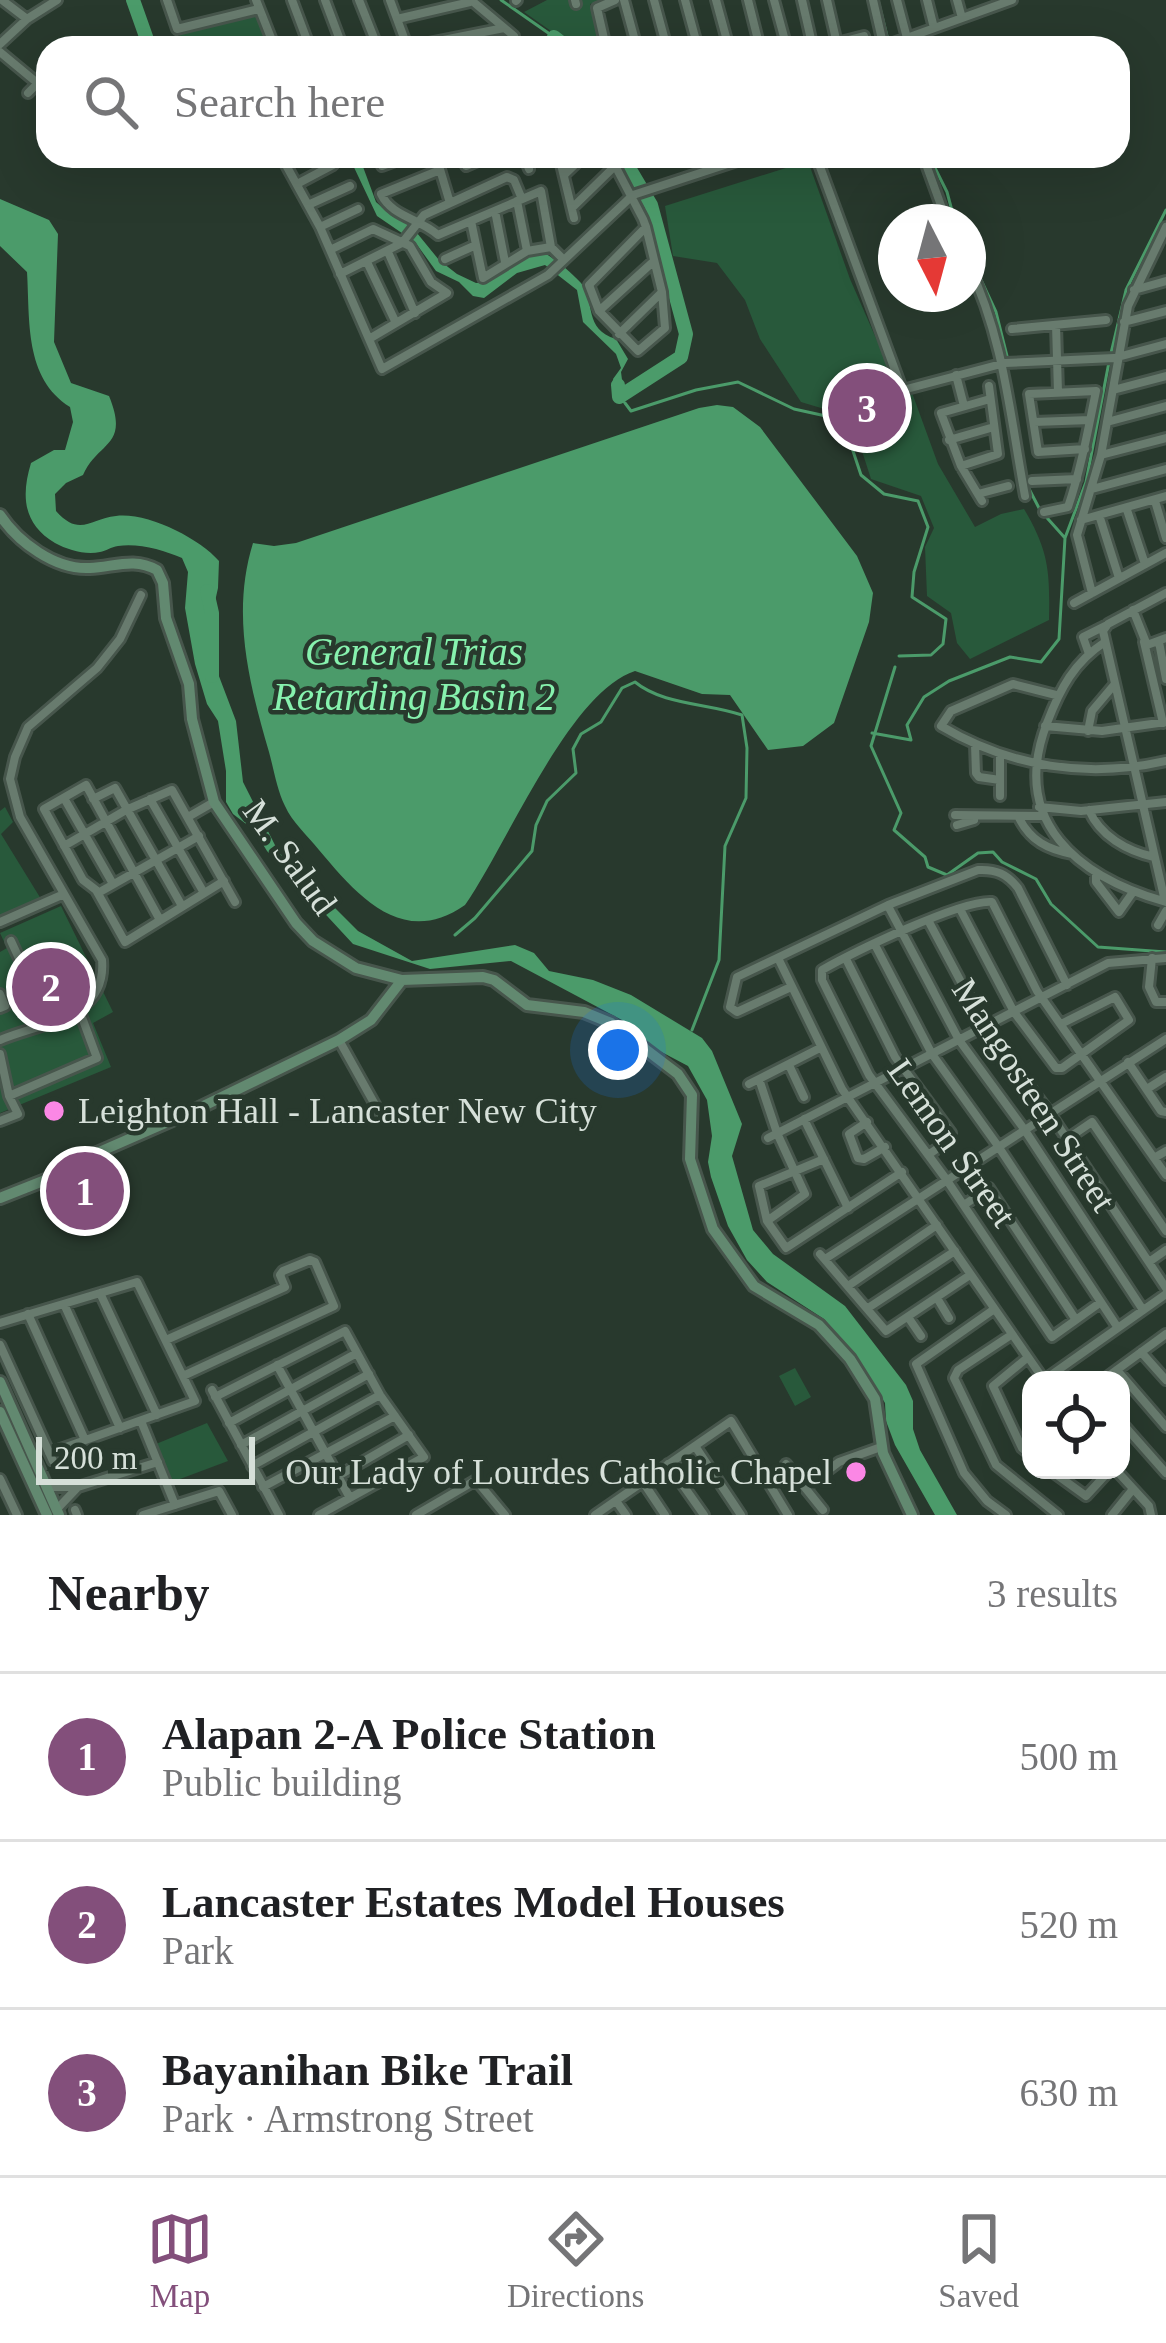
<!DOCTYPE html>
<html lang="en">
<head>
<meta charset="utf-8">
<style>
	body { margin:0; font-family:"Times New Roman",serif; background:#f6f6f6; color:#202124 }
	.controls { position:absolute; right:36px; bottom:36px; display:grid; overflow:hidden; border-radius:24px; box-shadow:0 12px 48px #0002 }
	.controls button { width:108px; height:108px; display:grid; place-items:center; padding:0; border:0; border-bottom:3px solid #e0e0e0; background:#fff; color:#202124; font:60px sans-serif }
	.compass { position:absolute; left:878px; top:204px; width:108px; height:108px; border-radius:50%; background:#fff; box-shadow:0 12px 48px #0002; rotate:174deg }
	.scale { position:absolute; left:36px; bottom:30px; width:219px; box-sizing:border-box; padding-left:12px; border:6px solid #d6e0d9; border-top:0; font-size:33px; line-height:42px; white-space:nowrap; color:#d6e0d9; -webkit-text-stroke:9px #28392d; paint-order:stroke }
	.you { position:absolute; left:618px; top:1050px; width:42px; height:42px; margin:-30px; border:9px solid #fff; border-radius:50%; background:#1a73e8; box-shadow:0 0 0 18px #1a73e833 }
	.badge { display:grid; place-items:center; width:78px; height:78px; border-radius:50%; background:#834f7b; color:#fff; font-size:39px; font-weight:700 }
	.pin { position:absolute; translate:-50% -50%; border:6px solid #fff; box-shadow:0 3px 12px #0006 }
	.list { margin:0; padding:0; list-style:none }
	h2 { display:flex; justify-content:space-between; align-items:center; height:156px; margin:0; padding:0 48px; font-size:51px }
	h2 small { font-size:39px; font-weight:400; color:#757577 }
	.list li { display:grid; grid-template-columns:78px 1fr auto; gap:36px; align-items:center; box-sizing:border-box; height:168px; padding:0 48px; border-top:3px solid #e0e0e0 }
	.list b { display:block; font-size:45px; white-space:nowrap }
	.list p { margin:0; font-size:39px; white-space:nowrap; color:#757577 }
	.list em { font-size:39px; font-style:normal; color:#757577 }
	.icon { flex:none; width:66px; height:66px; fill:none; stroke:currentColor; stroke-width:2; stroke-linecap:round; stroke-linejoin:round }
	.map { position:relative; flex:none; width:1166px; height:1515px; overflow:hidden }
	.search { position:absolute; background:#fff; box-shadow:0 12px 48px #0002; left:36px; right:36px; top:36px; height:132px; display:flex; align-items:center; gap:30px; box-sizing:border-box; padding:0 42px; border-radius:36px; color:#757577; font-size:45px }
	.sheet { height:660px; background:#fff }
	nav { display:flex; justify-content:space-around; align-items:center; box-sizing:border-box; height:168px; border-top:3px solid #e0e0e0; background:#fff; font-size:33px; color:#757577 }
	nav a { display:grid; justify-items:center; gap:6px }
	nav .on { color:#834f7b }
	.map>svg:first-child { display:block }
</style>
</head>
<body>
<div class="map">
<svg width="1166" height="1515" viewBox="0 0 1166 1515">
	<rect width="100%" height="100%" fill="#28392d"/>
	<path fill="#28593b" d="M547,0H603L590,4L604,46L609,48H575L524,12Z
		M252,14L261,22L271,48H163L179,42L180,32Z
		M808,161L850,279L900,393L911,390L938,464L975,527L1001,514L1024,509C1049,551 1050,572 1049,620L970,659L957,643L951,613L927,596L925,547L934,528L921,496L871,479L851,417L801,402L760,339L745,300L717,263L673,256L665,206Z
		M5,807L13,822L1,834L41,899L0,917V811Z
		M61,906L113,1012L93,1023L111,1067L0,1113V952L7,948L0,933Z
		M795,1368L811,1397L795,1406L779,1376Z
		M207,1423L228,1461L172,1482L156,1444Z"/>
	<path fill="#4b9b6a" d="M344,156H359L376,202L392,216L408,222L439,260L457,274L476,283L487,282L516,261L543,252C555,259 572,273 581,283C596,302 583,329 616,339L628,359L621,372L625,403H619L613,379L621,368L616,354L583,322L577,290L545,265L517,273L484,298L473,296L459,282L436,271L415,242L377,216L351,161Z
		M0,199L49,220L58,234L54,342L71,383L109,396C130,447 98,441 83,475L66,483L55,494L56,511C80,538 91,518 116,516C147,512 199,538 219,561L218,588L206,642L236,721L243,782L278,851L358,931L412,961L515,945L534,953L549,971L593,980L631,995L702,1038L712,1051L742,1124L732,1156L753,1230L773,1254L845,1306L906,1385L913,1401V1429L920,1450L957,1515H935L895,1445L886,1421L885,1403L862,1366L824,1319L767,1282L747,1260L728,1226L711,1177L708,1162L712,1136L707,1100L688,1066L654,1048L622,1020L511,961L430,969L353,944L267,851L254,830L233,814L226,802V771L218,721L207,704L195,664L185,608L188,572L182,558C163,550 139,543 118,546C111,547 106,551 100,552C85,555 68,550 55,543C23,524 21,496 31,463L54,450H65L73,422L70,407C24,378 30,320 27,272L0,246Z
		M717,405L733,407L760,427L857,556L873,593L869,622L834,723L803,746L768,750L730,695L702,694L635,671C569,692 506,847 465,905C402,949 357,895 319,850C308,836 292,822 285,806C277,790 274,770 269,752C249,683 231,614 253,543L274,546L296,543L699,408Z"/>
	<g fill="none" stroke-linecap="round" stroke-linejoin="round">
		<path stroke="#4b9b6a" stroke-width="3" d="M501,0L554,37
			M878,0L890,48
			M929,156L947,192L955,222
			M968,252L996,312L1007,356
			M1111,353L1126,290L1166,210
			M1011,387L1022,456
			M625,403L631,411L696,390L738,382L794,409L835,418L846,430L861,475L884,494L918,501L928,527L914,572L912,597L946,619L943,644L931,655L899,656
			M1065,538L1086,482L1109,362
			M895,667L871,746L901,813L894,830L925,857L928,867L947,875L978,853L993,852L1002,862L1036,879L1051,904L1098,947L1166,952
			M872,733L911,740L907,725L924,697L949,681L1010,657L1041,662L1059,639L1065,538L1040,510L1026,483
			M455,935L475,918L532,851L536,825L547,801L576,773L573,749L581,734L601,722L622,688L635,682C663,705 707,703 742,715L747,748L746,798L725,846L719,960L692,1030"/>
		<path stroke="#4b9b6a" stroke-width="14" d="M133,0L150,48
			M554,37L568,48
			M618,385L619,397L681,357L686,334L651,205L622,156
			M207,591L212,613V676"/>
		<g stroke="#47564c" stroke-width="14">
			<path id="street" d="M2,0L27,19
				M167,0L177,29L259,9
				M256,0L275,48
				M292,0L310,48
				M325,0L343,48
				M359,0L378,48
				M390,0L407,46
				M471,0L514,36
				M575,0L576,4
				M615,0L597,8L605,43L620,48
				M624,0L637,48
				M654,0L667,48
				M685,0L698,48
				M716,0L729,48
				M748,0L760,48
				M774,0L787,48
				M802,0L813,48
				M827,0L838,48
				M873,0L884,48
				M897,0L907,38
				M927,0L934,28
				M957,0L962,18
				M516,1L517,0
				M397,19L470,2
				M837,43L864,36L867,48
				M893,43L1012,0
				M0,44L27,19L57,0
				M403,48L504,28
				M0,52L47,91
				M28,93L38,83
				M281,156L320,227L382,369L548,275L633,195L752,156
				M378,156L382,166L409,156
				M436,156L450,203
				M463,156L466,166L489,156
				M524,156L529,169
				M559,156L574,218
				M610,156L643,219L646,227L662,292L665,328L638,351L599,311L589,285L646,227
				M816,156L902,389
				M923,156L947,222
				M440,170L381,194C392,217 419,218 438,235L541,191L551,247L564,260
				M565,174L584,156
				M297,184L333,165
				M517,201L527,251
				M308,205L350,186
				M572,208L616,165
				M495,211L505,262
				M471,221L483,278L527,251L551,247
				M320,227L358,209
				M330,250L373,229L410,246L431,282L447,293L369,339
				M388,252L415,313
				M445,259L476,245
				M367,262L396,323
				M968,264C1004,338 1010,416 1025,496
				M340,274L402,243L424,215L507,177L514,180L522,199
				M1134,290L1166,281
				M599,311L654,261
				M1124,322L1166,311
				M1056,325L1058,392
				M1012,329L1106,320
				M619,334L661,293
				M956,375L964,406
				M1113,390L1166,376
				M899,391L1005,363L1114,358L1166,344
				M1034,422L1090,420
				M1107,422L1166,406
				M949,440L994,427
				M1101,455L1166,438
				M961,466L998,454L989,386
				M1032,481L1077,479
				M1092,489L1166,469
				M978,494L1008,486
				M982,501L961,466L941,413L990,399
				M1155,501L1166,538
				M1127,510L1145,564
				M1044,512L1068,507C1081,469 1088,430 1096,391L1029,394L1038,452L1085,449
				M1100,518L1119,578
				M1081,520L1166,496
				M1092,593L1077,535L1101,455L1128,306L1166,227
				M1074,603L1166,553
				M1133,610L1147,645L1166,638
				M1105,642C1074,662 1060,689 1047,723C1009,822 1078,877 1166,902
				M1144,642L1163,723
				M1159,642L1166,679
				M1089,654L1083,637L1105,626
				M1056,695L1013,684L951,711L941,726C1010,767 1088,779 1166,761
				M1045,726L1102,731L1166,722
				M1088,731L1092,711L1114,685
				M975,745L976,773L979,777L1000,780
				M1000,796V754
				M64,798L113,884
				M93,799L115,788L182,906
				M150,799L204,893
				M1039,807L1081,811L1166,802
				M1089,810C1100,836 1127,851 1154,857
				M955,815L1042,816
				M188,817L214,802
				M1019,818C1031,841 1047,849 1072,854
				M957,825L974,820
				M64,846L126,810L172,790L235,902
				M1096,875V882L1119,912L1133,892
				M98,893L199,836
				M1165,901L1103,631L1108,624L1166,593
				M888,906L959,1040L1024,1129L1143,1310
				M960,909L1014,1012L1056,1068H1062L1129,1020L1115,997L1063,1023
				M160,920L86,785L44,809L83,880L96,890L125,942L224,881
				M0,922L64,894
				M929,922L985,1027L1049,1112L1166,1288
				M1158,925L1166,911
				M11,941L48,1021
				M875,945L932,1054L998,1146L1118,1328
				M778,958L842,1089L1044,1380
				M1152,958L1149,987L1156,1002H1166
				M846,959L895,1057L951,1133V1139L928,1155
				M791,987L737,1012L730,1007L737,977L888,905L978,870C996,869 1007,874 1018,888L1067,985
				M0,994L5,1006L0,1008
				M0,1040C42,1022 107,1019 102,960L20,817L10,779L15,757L28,727L97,668L120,639L141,595
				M339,1040L383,1119
				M0,1054L9,1096L18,1114L0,1121
				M1128,1062L1161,1111L1166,1112
				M789,1065L804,1097
				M759,1079L777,1133L805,1194L767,1221
				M749,1084L820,1048
				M1147,1089L1166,1077
				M9,1096L97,1058L80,1012
				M804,1119L848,1208
				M867,1122L849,1134L858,1158L864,1159L885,1147
				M768,1138L1108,963L1166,958
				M1067,1139L1092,1122L1166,1231
				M1154,1158L1166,1151
				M824,1159L759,1186L767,1221L786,1248L902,1172
				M964,1205L989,1188L1076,1320
				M820,1254L886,1331L970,1275
				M825,1259L1166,1039
				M1149,1262L1166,1250
				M848,1286L937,1225
				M100,1293L157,1415
				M937,1298L949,1318
				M1101,1302L1052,1337L946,1179L869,1075L822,980V970C852,953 962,899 992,902L1037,991L1166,1175
				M64,1304L120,1428
				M868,1308L955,1251
				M993,1310L916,1364L964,1473L987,1501L1006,1515
				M28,1314L85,1440
				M908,1317L921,1336
				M0,1323L137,1282L195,1401L49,1453
				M1011,1335L958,1370L954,1378L996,1465L1058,1515
				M166,1340L285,1287L280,1275L283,1271L310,1260L315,1262L334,1306L183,1376
				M0,1345L53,1461
				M1141,1352L1166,1380
				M1027,1358L993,1386L1022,1448L1031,1455
				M277,1365L350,1498
				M1117,1370L1166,1427
				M1044,1380L1166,1294
				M1103,1380L1166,1334
				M212,1390L279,1515
				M215,1397L345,1331L380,1395L424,1457L319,1515
				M141,1421L175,1505
				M1121,1422L1166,1473
				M229,1423L357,1353
				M241,1445L369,1374
				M695,1446L741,1515
				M668,1464L704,1515
				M786,1464L823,1510
				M252,1466L380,1395
				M1050,1470L1086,1496L1110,1470
				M1116,1470L1149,1506L1151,1515
				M338,1476L409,1435
				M0,1479L17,1515
				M643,1482L665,1515
				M47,1487H78L158,1462
				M263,1487L395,1416
				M806,1487L839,1462L881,1447
				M616,1501L626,1515
				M57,1509L77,1488
				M75,1510L77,1515
				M143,1515L219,1491L232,1515
				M416,1515L476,1480L505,1515
				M595,1515L731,1421L788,1515
				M1112,1515L1133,1489"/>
		</g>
		<g stroke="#47564c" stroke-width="16">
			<path id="secondary" d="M0,515C18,542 55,570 90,568C114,567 134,557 157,570L163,583L166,618L189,684L192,719L214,802L296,923L313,941L356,968L402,980L483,977L494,980L527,1005L584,1012L611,1023L678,1074L692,1095L690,1159L713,1229L754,1286L819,1325L850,1359L875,1399L883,1453L912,1515
				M0,1198L48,1179L74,1163L193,1111L339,1040L371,1020L402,980
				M0,1382L59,1515
				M0,1412L47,1515"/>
		</g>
		<use href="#street" stroke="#687b6e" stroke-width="8"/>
		<use href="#secondary" stroke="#628970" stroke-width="10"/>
	</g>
	<g fill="#fb87e5" stroke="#28392d" stroke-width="4.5">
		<circle cx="54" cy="1111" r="12"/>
		<circle cx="856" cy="1472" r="12"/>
	</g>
	<g text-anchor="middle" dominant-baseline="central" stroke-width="9" stroke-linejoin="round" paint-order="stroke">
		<g font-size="36" fill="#d6e0d9" stroke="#28392d">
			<text transform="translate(290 857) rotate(54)">M. Salud</text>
			<text transform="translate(1034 1095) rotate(57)">Mangosteen Street</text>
			<text transform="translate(952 1143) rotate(55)">Lemon Street</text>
		</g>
		<g font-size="36" fill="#d6e0d9" stroke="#28392d" text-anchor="start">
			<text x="78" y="1111">Leighton Hall - Lancaster New City</text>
			<text x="832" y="1472" text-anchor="end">Our Lady of Lourdes Catholic Chapel</text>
		</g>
		<g font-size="39" font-style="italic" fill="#87f2ae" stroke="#28392d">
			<text x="414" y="651">General Trias<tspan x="414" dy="45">Retarding Basin 2</tspan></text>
		</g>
	</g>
</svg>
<div class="controls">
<button><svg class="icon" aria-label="locate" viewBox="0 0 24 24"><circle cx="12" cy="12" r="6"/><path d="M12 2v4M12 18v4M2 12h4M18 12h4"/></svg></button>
</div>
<svg class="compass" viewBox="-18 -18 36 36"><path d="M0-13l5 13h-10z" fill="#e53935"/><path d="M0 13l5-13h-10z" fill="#757577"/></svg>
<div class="scale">200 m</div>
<div class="you"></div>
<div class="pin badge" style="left:85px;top:1191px">1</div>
<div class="pin badge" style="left:51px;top:987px">2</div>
<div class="pin badge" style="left:867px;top:408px">3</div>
<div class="search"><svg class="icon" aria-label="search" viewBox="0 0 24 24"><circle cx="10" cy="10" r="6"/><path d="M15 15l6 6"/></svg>Search here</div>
</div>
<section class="sheet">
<h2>Nearby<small>3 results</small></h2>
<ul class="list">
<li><span class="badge">1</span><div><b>Alapan 2-A Police Station</b><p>Public building</p></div><em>500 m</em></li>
<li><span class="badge">2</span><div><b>Lancaster Estates Model Houses</b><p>Park</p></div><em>520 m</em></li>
<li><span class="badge">3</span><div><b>Bayanihan Bike Trail</b><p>Park · Armstrong Street</p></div><em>630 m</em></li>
</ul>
</section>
<nav>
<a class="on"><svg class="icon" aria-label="map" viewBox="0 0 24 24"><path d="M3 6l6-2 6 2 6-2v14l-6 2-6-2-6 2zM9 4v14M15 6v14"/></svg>Map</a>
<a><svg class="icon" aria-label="directions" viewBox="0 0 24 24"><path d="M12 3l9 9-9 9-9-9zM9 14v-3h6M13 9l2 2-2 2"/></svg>Directions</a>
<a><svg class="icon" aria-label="saved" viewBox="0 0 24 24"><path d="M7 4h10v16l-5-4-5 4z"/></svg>Saved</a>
</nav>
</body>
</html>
